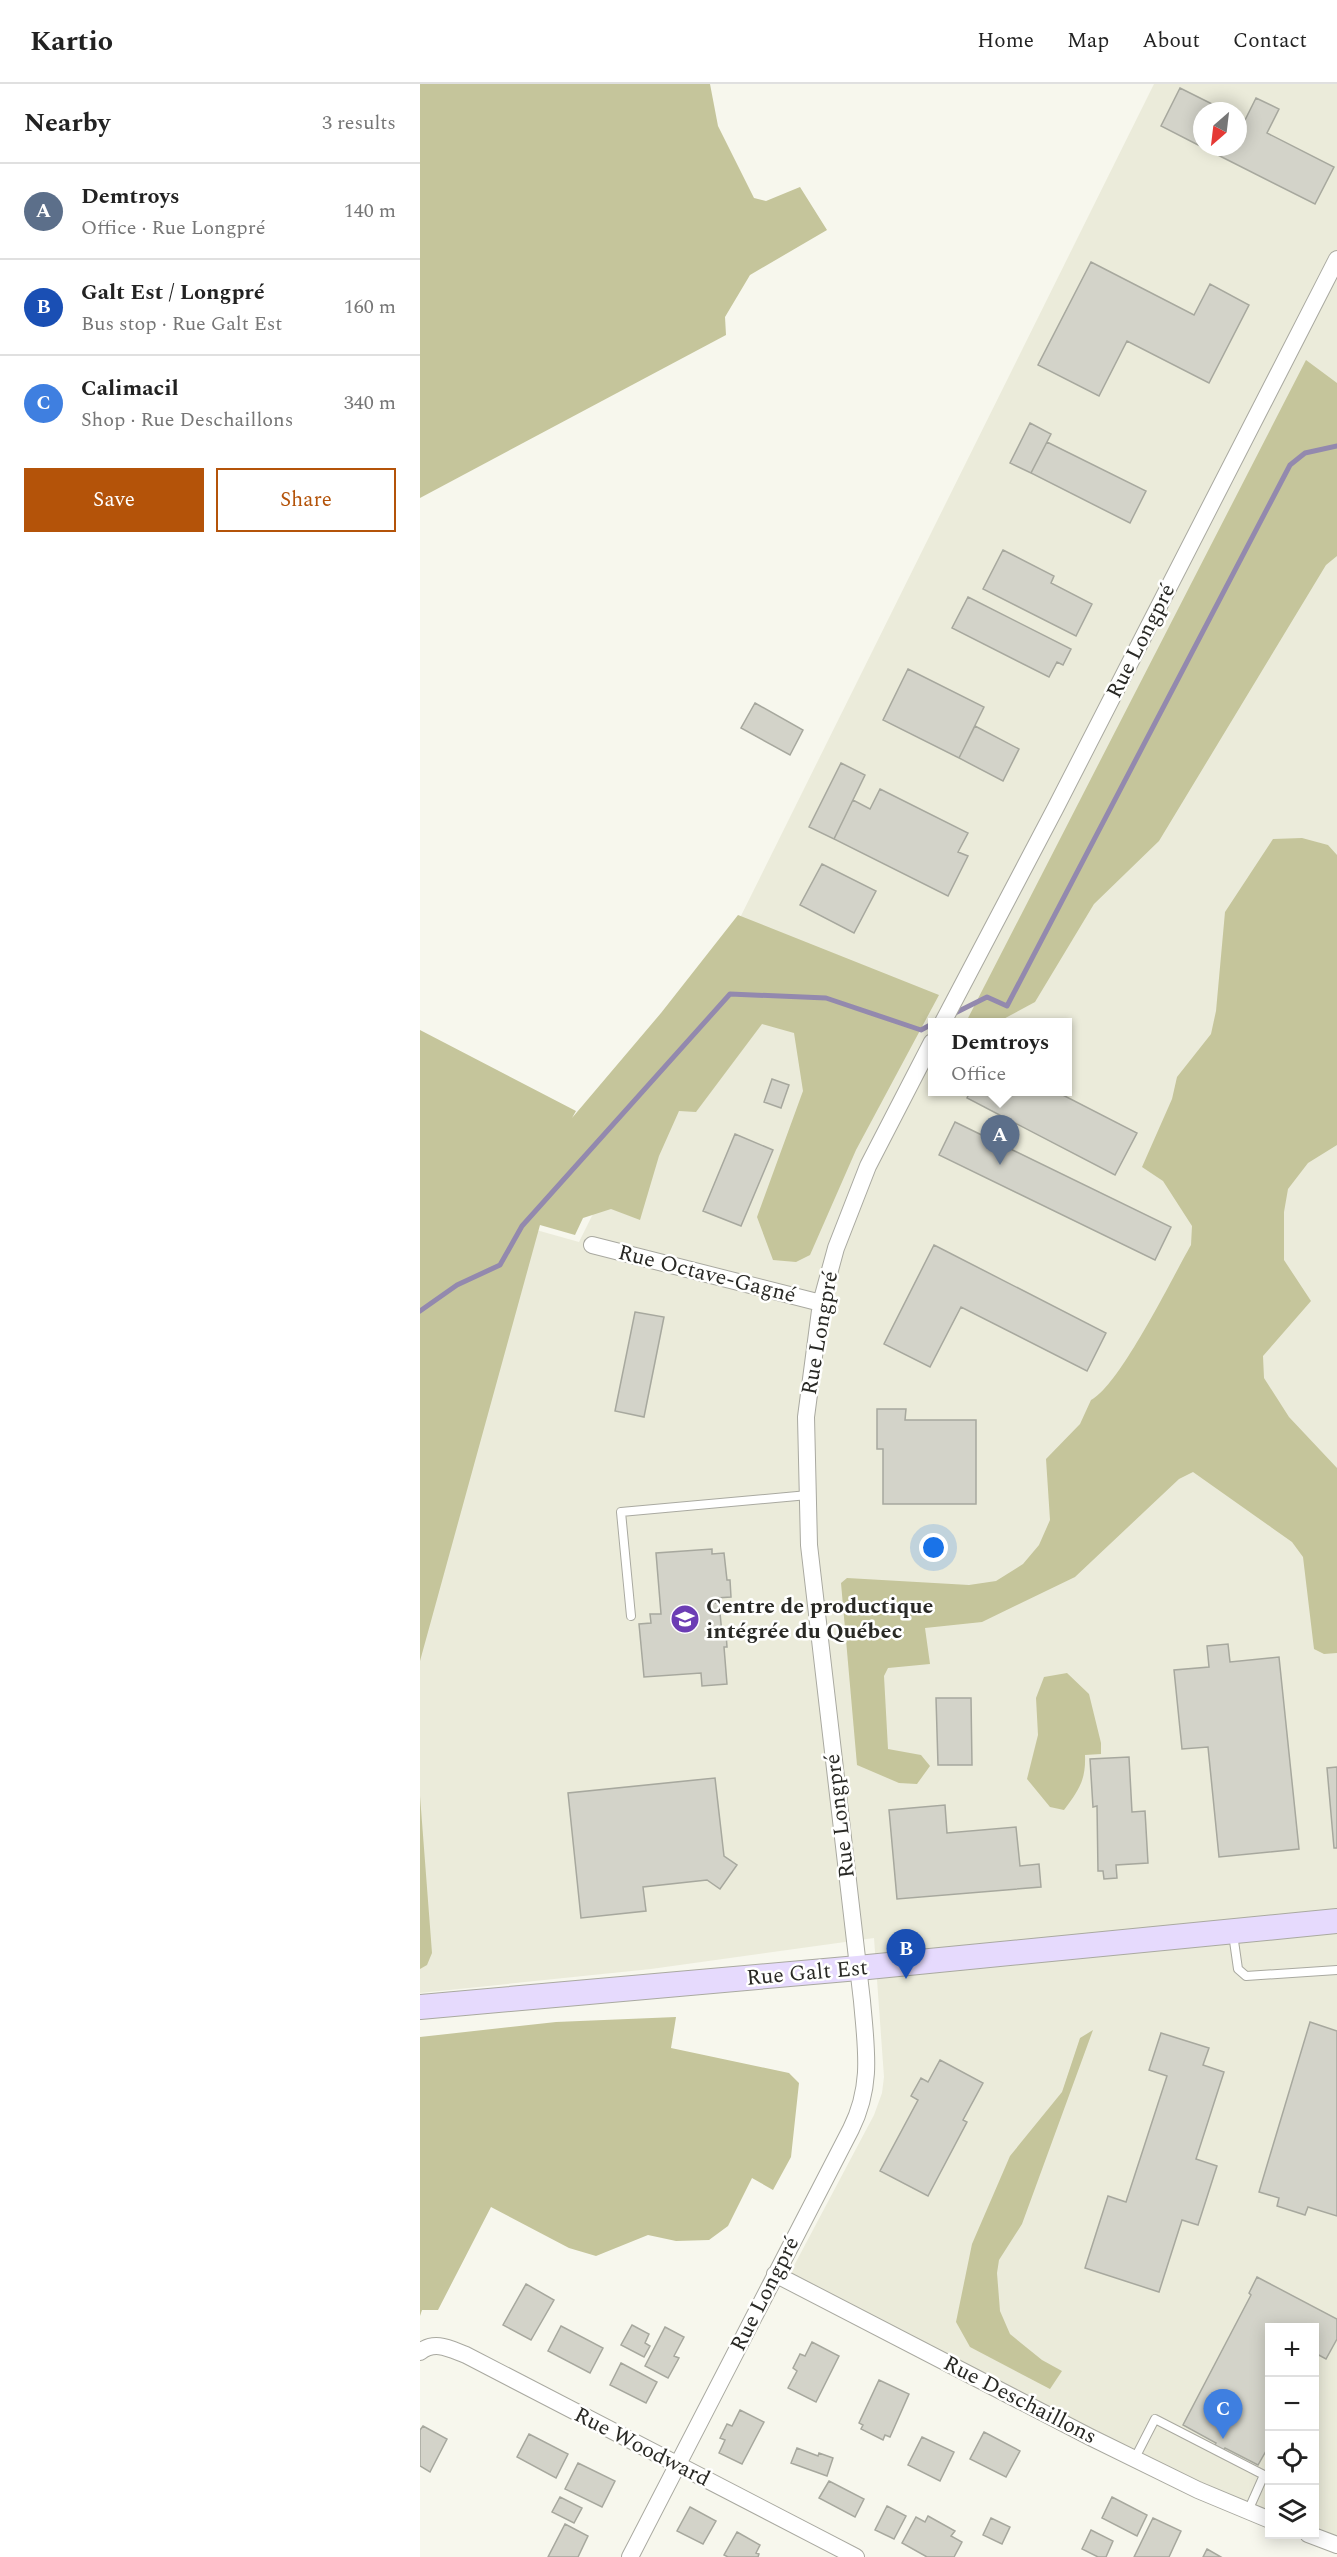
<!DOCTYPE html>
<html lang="en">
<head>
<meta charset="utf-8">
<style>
	body { margin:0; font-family:Spectral,serif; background:#f2f2f2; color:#222 }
	.controls { position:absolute; right:18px; bottom:18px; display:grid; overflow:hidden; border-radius:0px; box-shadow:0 3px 15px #0003 }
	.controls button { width:54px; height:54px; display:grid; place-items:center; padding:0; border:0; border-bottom:2px solid #e0e0e0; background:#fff; color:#222; font:30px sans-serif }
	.compass { position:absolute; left:773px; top:18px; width:54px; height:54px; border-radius:50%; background:#fff; box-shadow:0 3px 15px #0003; rotate:208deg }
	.you { position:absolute; left:514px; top:1464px; width:21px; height:21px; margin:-15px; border:4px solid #fff; border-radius:50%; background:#1a73e8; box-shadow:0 0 0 9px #1a73e833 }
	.badge { display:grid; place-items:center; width:39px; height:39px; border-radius:50%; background:#b45309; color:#fff; font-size:20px; font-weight:700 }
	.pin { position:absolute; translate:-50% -50px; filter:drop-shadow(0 2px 3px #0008) }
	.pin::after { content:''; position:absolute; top:32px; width:21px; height:18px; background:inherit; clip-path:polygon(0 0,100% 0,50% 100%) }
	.popup { position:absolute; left:508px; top:934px; width:144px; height:78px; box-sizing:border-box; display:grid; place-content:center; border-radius:0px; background:#fff; filter:drop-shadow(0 2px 4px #0005); font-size:20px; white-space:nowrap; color:#767676 }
	.popup b { font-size:22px; color:#222 }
	.popup::after { content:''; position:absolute; left:50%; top:100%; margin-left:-12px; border:12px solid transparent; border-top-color:#fff }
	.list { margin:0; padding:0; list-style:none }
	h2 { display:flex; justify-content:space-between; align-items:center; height:78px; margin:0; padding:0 24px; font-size:26px }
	h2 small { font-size:20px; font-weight:400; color:#767676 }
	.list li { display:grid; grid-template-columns:39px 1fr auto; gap:18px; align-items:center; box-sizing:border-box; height:96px; padding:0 24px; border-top:2px solid #e0e0e0 }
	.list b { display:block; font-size:22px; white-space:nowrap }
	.list p { margin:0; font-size:20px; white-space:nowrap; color:#767676 }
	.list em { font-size:20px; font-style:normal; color:#767676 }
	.actions { display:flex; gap:12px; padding:18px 24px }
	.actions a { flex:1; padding:14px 0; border:2px solid #b45309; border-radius:0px; text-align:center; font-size:21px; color:#b45309 }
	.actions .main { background:#b45309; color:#fff }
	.icon { flex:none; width:33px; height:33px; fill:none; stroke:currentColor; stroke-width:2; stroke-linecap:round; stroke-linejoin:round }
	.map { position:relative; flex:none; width:917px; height:2473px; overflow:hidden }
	header { display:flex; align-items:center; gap:36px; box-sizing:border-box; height:84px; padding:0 30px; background:#fff; border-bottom:2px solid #e0e0e0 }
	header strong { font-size:28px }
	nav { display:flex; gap:33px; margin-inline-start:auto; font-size:21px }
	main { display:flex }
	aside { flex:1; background:#fff }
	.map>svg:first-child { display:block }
</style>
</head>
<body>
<header>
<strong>Kartio</strong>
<nav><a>Home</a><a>Map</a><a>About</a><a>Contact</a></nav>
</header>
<main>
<aside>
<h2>Nearby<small>3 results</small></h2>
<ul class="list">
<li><span class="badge" style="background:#5c6f8a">A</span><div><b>Demtroys</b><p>Office · Rue Longpré</p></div><em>140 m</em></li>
<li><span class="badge" style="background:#1a4fb4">B</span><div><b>Galt Est / Longpré</b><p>Bus stop · Rue Galt Est</p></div><em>160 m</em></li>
<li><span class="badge" style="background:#3f7fe0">C</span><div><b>Calimacil</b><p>Shop · Rue Deschaillons</p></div><em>340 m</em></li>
</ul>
<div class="actions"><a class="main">Save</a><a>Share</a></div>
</aside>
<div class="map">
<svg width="917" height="2473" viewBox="0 0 917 2473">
	<rect width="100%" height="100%" fill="#f7f7ed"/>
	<path fill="#ebebda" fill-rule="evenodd" d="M734,0H917V2462L894,2450V2244H850L849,2435L368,2193L454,2031L462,2009L464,1993L454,1854L231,1885L0,1909V1572L102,1142L159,1158ZM782,27H818V63H782ZM512,938H648V1008H512Z"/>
	<path fill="#c5c59b" d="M0,0H290L298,42L334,114L346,117L380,103L407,146L330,191L305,233L306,251L0,414Z
		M886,276L917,299V472L906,481L739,757L674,820L615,918L578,938H546Z
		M882,754L908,761L917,771V1061L888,1079L868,1105L864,1128V1176L891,1217L843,1272L844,1294L869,1333L917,1384V1569L904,1570L894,1565L883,1473L872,1458L773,1388L759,1395L655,1493L562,1538L505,1544L510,1580L468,1584L464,1592L468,1665L501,1671L510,1682L497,1700L479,1699L437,1681L421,1499L427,1494L549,1501L576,1497L603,1480L619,1461L630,1436L626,1375L660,1340L671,1316C700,1301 752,1194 771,1161L772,1142L743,1097L722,1083L752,1015L757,993L791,950L796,927L805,828L853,755Z
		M318,831L519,911L436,1066L390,1171L376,1178L353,1176L337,1133L383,1007L374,949L342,940L276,1028L259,1027L239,1072L220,1136L191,1125L163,1134L155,1151L120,1141L0,1577V946L156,1027L152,1034L241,929Z
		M647,1589L669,1610L681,1659V1670L665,1671C666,1696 659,1706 644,1726L630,1723L607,1695L618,1651L616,1614L624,1593Z
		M0,1712L12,1869L7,1881L0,1885Z
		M256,1933L251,1964L369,1989L379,1999L371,2073L353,2106L332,2094L308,2142L289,2156L256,2157L228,2151L176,2172L149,2164L71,2123L18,2226H2L0,2232V1953L136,1938Z
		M673,1946L602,2140L579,2176L577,2189L580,2227L590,2250L622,2276L642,2287L630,2305L550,2263L536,2238L552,2160L590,2072L642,2008L660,1954Z"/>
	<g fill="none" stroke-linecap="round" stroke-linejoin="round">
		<path stroke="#9389ae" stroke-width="5" d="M531,931L567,913L587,922L870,381L885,369L917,362
			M0,1227L37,1201L80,1181L102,1142L310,910L406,914L501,946L512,940"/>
	</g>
	<path fill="#d3d3c9" stroke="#a7a89e" stroke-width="1.5" d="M760,4L806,27H782V63L741,42Z
		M836,14L859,25L847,49L914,83L895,120L782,63H818V33L825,36Z
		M671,178L774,231L790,200L829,221L789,299L707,257L679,312L618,281Z
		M610,339L631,350L611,389L590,379Z
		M627,358L726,407L710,439L611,389Z
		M583,466L634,492L631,499L672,520L656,552L563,505Z
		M548,513L651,565L643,581L637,578L629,593L532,544Z
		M488,585L564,623L539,674L463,636Z
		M335,619L383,646L370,671L321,644Z
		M555,642L599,665L583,697L539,674Z
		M421,679L445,691L414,755L389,743Z
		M460,705L548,749L538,768L548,772L528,812L414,755L433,716L450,725Z
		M402,780L456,807L434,849L380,821Z
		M352,995L369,1001L361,1024L344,1018Z
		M550,1008H637L717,1049L695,1091L547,1014Z
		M535,1038L751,1143L735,1176L519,1071Z
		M315,1050L353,1066L321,1142L283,1127Z
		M514,1161L686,1249L667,1287L541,1223L510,1283L464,1260Z
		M215,1228L244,1233L224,1333L195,1327Z
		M457,1325H486L485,1336H556V1420H463V1365H457Z
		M292,1465V1470L304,1469L307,1496H310L311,1513L296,1514V1519L299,1518L302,1550L306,1549L307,1563H304L307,1600L282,1602L281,1589L224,1593L219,1540L231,1539L230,1530H241L236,1469Z
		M808,1560L810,1578L859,1573L879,1765L799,1773L788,1663L762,1665L754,1586L789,1583L787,1562Z
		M516,1614H551L552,1681H518Z
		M709,1673L712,1728L725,1727L728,1779L696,1781L697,1794L684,1795L683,1787H678L677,1722L673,1723L670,1675Z
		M917,1683V1764H914L907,1684Z
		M295,1694L304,1772L317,1781L300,1805L287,1796L223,1803L226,1827L161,1834L148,1709Z
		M525,1721L527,1749L596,1743L600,1782L619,1780L621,1803L477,1815L469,1726Z
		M890,1938L917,1947V2132L888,2123L885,2131L857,2122L859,2114L839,2108Z
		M741,1949L789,1964L783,1981L804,1988L776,2075L797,2082L778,2141L762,2136L739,2208L665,2184L688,2112L706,2118L747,1992L729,1986Z
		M520,1976L563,1999L543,2036L547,2038L508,2112L460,2087L498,2016L491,2012L501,1994L508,1998Z
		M837,2193L917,2235V2255L906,2275L897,2270L894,2274V2244H850V2360L838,2381L805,2364L803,2367L794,2362L796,2359L763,2341L831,2211L829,2209Z
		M106,2200L134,2216L111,2256L83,2241Z
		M212,2241L229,2250L225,2259L230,2262L224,2273L201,2261Z
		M141,2242L183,2264L170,2289L128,2267Z
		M245,2243L264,2253L254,2272L259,2274L248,2294L225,2282Z
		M392,2258L419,2272L396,2318L368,2304L377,2287L373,2284L380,2270L385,2272Z
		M201,2279L237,2298L226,2319L190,2301Z
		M459,2296L489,2310L470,2353L465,2351L463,2356L441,2345L443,2341L439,2339Z
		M320,2326L344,2338L322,2380L299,2369L305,2356L300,2354L307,2340L312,2342Z
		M3,2342L27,2355L10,2388L0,2382V2346Z
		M564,2348L600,2367L586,2393L550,2375Z
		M109,2350L148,2370L136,2394L97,2373Z
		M502,2353L534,2368L520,2397L488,2381Z
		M377,2364L398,2372L399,2369L413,2374L407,2392L371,2379Z
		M158,2379L195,2397L182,2423L145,2405Z
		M409,2397L444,2415L435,2433L399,2414Z
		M140,2413L162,2424L154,2439L132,2428Z
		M692,2413L727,2431L717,2452L682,2434Z
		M467,2422L486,2432L474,2455L455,2446Z
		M270,2423L296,2437L283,2460L257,2447Z
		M508,2432L535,2447L531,2452L542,2458L534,2473H507L482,2459L496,2433L505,2438Z
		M571,2434L590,2443L582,2460L563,2451Z
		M733,2434L761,2447L749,2473H714Z
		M145,2440L168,2452L158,2473H128Z
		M671,2446L693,2457L686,2473H678L662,2465Z
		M317,2448L340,2461L336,2469L339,2470L338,2473H308L304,2471Z
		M787,2465L801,2473H783Z"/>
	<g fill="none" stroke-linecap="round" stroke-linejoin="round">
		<g stroke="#a9a9a0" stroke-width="10">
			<path id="lane" d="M211,1532L201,1428L388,1411
				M813,1850L818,1885L826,1892L917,1886
				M715,2374L735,2335L844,2391L828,2427"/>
		</g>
		<g stroke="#a9a9a0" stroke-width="18">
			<path id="street" d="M523,938L635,725L917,175
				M172,1161L401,1219
				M355,2190L670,2353L778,2406L850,2436
				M0,2268C15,2256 30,2265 46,2271L436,2473
				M888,2450L917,2461
				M210,2473L431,2045C453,2001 446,1964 442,1917L389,1461L386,1333L401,1219L416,1164L448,1082L512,958"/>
		</g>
		<g stroke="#a9a9a0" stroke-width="26">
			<path id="secondary" d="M0,1923L438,1884L917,1837"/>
		</g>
		<use href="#lane" stroke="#fff" stroke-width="8"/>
		<use href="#street" stroke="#fff" stroke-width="16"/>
		<use href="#secondary" stroke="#e6dafd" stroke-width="24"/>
	</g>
	<defs>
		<g id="school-disc" transform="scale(1.5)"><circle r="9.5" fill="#6c3db4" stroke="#fffffe"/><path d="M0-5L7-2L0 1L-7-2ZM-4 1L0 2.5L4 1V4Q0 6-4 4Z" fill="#fff"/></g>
	</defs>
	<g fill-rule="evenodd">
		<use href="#school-disc" x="265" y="1535"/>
	</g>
	<g text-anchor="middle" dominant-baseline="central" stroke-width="5" stroke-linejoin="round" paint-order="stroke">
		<g font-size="22" fill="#292925" stroke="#fffffe">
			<text transform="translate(721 557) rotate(-63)">Rue Longpré</text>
			<text transform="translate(287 1190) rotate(14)">Rue Octave-Gagné</text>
			<text transform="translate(400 1249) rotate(-80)">Rue Longpré</text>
			<text transform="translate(420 1732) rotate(-97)">Rue Longpré</text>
			<text transform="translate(387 1889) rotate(-5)">Rue Galt Est</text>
			<text transform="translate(345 2210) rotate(-63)">Rue Longpré</text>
			<text transform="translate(600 2316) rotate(27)">Rue Deschaillons</text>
			<text transform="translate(222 2363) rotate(27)">Rue Woodward</text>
		</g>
		<g font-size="22" font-weight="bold" fill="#292925" stroke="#fffffe" text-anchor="start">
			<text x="286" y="1522">Centre de productique<tspan x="286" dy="25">intégrée du Québec</tspan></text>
		</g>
	</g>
</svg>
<div class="controls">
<button>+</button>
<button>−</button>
<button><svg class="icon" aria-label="locate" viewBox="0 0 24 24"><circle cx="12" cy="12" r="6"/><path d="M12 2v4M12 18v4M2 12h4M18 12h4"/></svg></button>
<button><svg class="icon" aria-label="layers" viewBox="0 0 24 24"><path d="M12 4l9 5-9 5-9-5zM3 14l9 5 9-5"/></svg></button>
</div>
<svg class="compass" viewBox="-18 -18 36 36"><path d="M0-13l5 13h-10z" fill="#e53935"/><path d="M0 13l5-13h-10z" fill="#767676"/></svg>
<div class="you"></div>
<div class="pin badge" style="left:580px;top:1081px;background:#5c6f8a">A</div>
<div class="popup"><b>Demtroys</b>Office</div>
<div class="pin badge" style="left:486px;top:1895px;background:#1a4fb4">B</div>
<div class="pin badge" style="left:803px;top:2355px;background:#3f7fe0">C</div>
</div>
</main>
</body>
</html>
